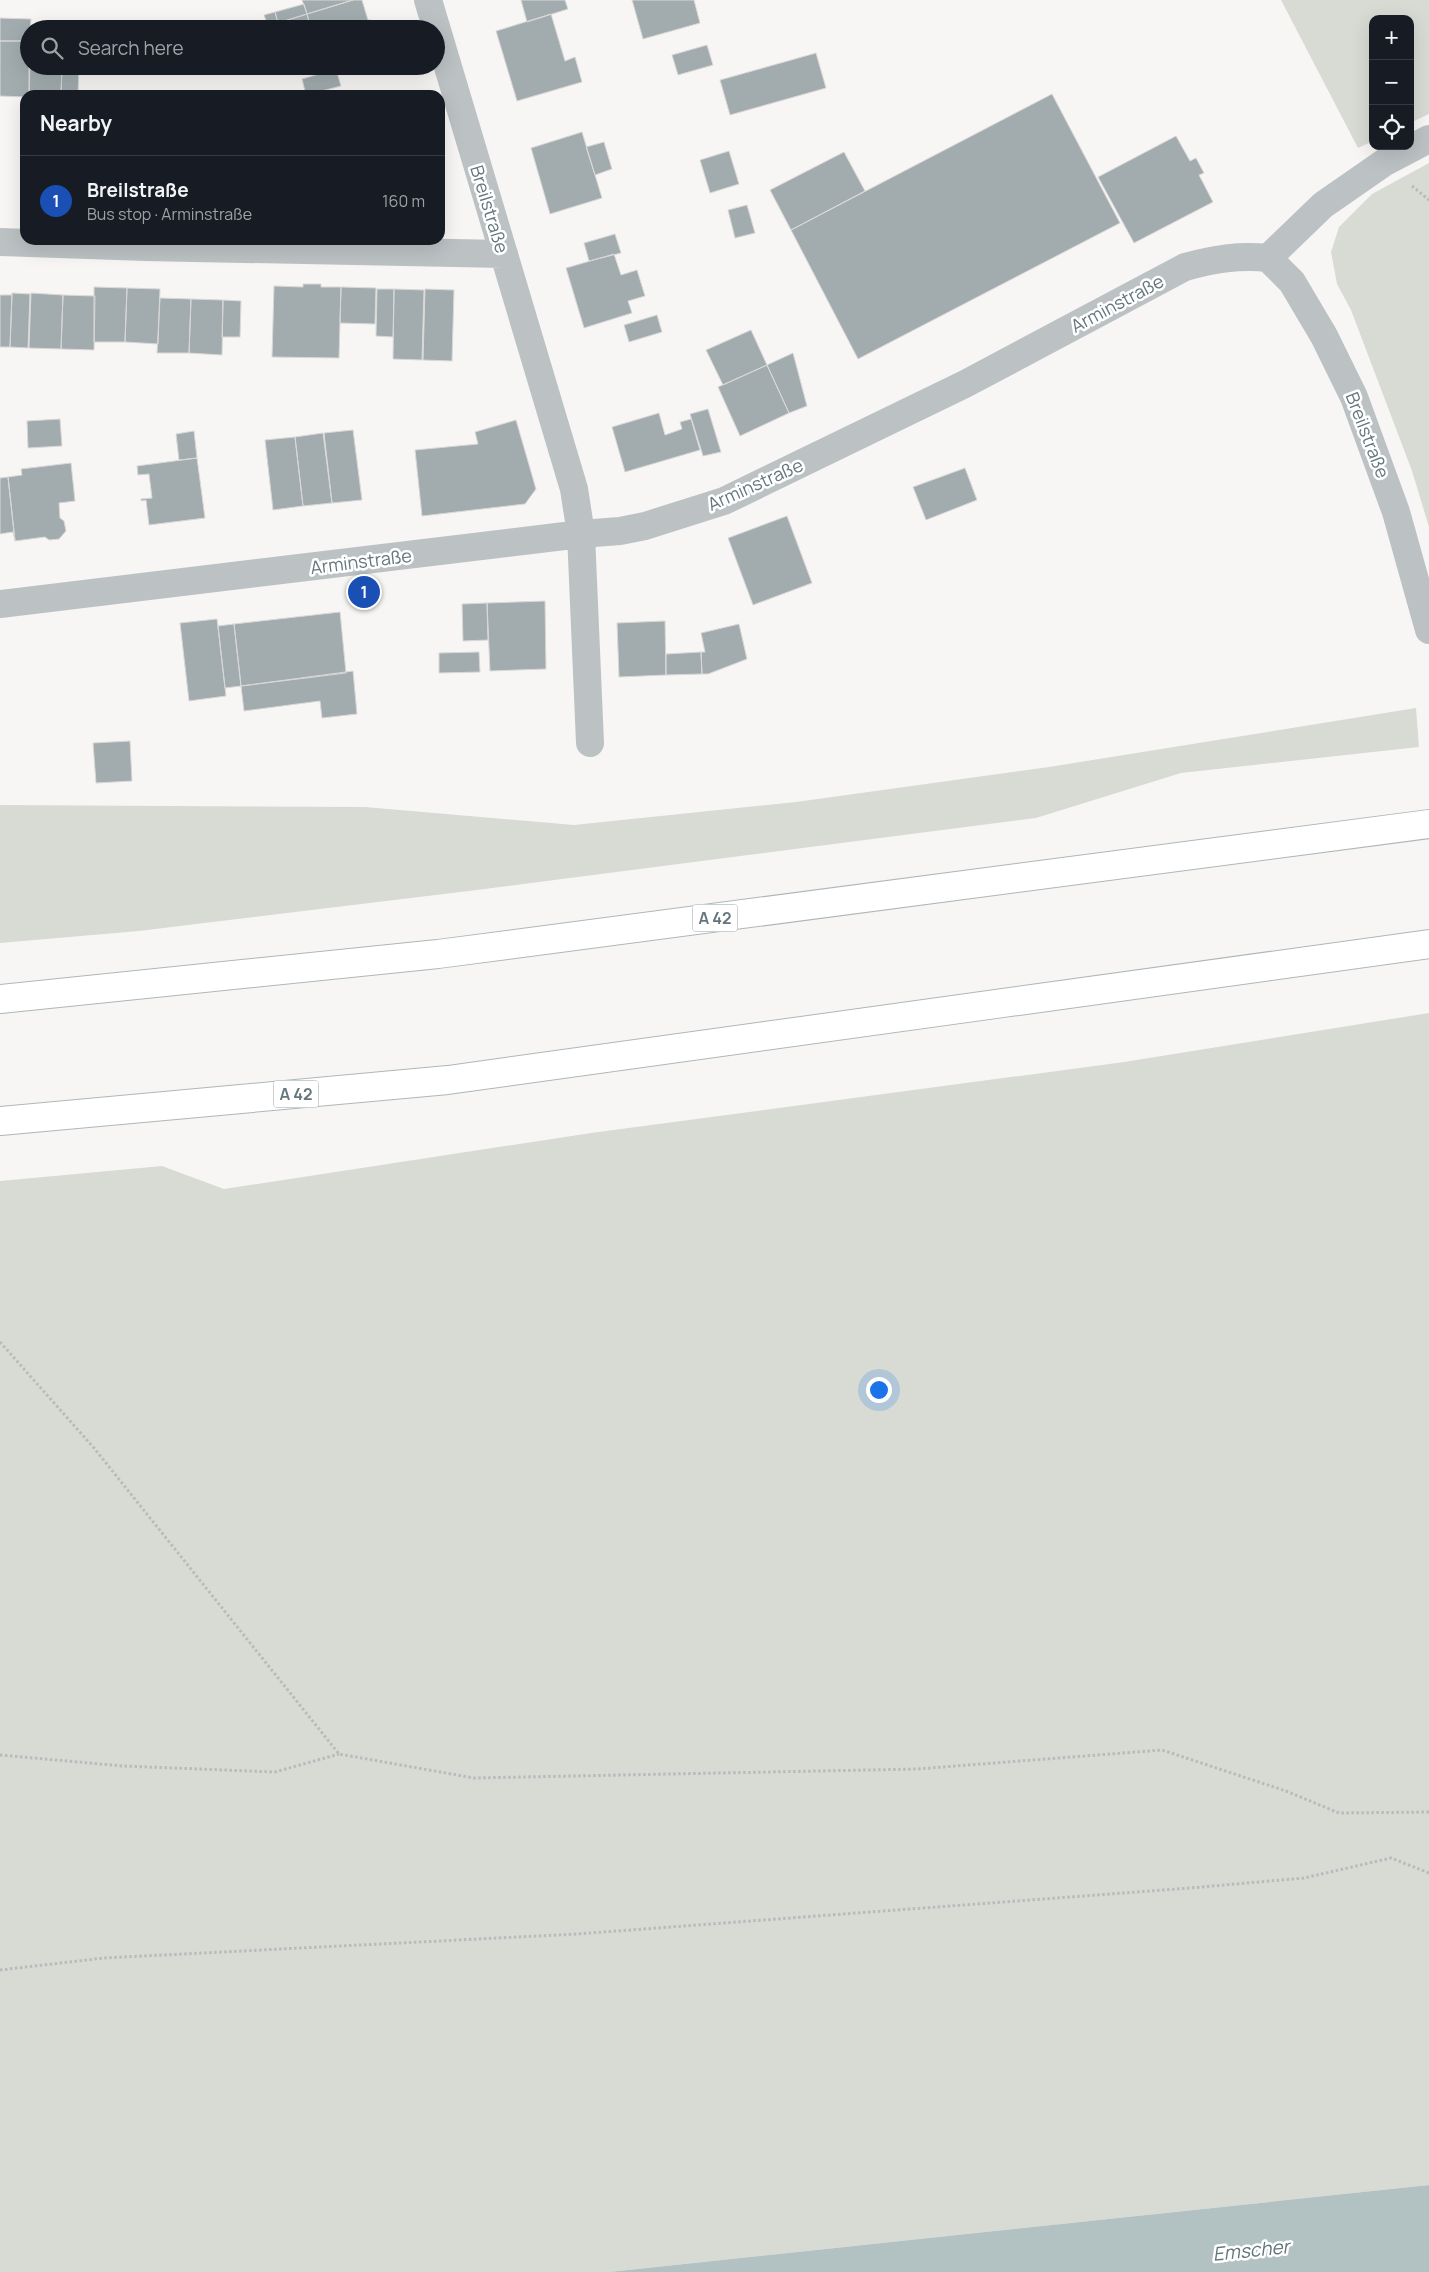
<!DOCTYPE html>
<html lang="en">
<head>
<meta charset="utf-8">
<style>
	body { margin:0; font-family:Manrope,sans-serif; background:#242831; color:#f1f3f6 }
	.controls { position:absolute; right:15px; top:15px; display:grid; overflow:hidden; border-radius:10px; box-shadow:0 5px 20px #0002 }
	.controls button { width:45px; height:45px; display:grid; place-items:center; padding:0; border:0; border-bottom:1px solid #363941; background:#171b24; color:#f1f3f6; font:25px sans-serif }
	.you { position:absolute; left:878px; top:1389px; width:18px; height:18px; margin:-12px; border:4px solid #fff; border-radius:50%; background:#1a73e8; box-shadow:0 0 0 8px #1a73e833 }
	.badge { display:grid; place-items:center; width:32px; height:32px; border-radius:50%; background:#d93025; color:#fff; font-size:16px; font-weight:700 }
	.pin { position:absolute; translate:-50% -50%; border:2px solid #fff; box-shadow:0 1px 5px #0006 }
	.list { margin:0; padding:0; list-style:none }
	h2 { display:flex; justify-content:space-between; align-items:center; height:65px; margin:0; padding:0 20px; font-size:21px }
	h2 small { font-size:16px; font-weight:400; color:#9ea1a6 }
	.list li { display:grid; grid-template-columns:32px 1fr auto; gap:15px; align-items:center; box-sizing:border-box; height:90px; padding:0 20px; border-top:1px solid #363941 }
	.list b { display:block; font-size:19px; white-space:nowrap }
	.list p { margin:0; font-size:16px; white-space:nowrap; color:#9ea1a6 }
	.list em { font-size:16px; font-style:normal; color:#9ea1a6 }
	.icon { flex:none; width:28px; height:28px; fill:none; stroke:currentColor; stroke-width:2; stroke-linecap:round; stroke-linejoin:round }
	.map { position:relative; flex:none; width:1429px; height:2272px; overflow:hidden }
	.search { position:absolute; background:#171b24; box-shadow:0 5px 20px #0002; left:20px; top:20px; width:425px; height:55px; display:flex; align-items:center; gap:12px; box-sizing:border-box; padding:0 18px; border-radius:28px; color:#9ea1a6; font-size:19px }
	.panel { position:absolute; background:#171b24; box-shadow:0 5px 20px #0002; left:20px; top:90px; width:425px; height:155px; border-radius:15px }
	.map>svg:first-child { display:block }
</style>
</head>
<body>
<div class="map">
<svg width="1429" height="2272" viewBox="0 0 1429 2272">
	<rect width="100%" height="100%" fill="#f7f6f5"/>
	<path fill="#d8dbd4" d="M1281,0H1429V114L1410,123V19H1373V141L1358,148Z
		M1429,163V527L1412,471L1351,310L1337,284L1331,252L1339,227L1372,194Z
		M1416,708L1419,747L1181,773L1036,818L477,890L139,931L0,943V805L365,807L574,825L796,802L1049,767Z
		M1429,1013V2185L609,2272H0V1181L162,1166L224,1189L591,1133L1124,1062Z"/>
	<path fill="#b2c1c2" d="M1429,2185V2272H609Z"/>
	<path fill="#a2acaf" stroke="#d9d8d7" d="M302,0H353L307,14Z
		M353,0H362L368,20H371L374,29H311L307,14Z
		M521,0H565L568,9L527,22Z
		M632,0H694L700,23L643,39Z
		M304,4L307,14L278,23L275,12Z
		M275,12L278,23L268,26L264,15Z
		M307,14L310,25L298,29H280L278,23Z
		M551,14L565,61L575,57L582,82L517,101L496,31Z
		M0,18L31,19L29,41H0Z
		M0,41H29V95H25V97L0,96Z
		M707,45L713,65L678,75L672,55Z
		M816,53L826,88L730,115L720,80Z
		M30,66H62L61,95H29Z
		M62,66H79L78,95H61Z
		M336,69L341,86L306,95L302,79Z
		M1052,94L1120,223L858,359L791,230Z
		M582,132L602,198L550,214L531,148Z
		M1176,136L1190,161L1196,158L1204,173L1199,175L1213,202L1134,243L1098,177Z
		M604,142L612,169L595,175L586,147Z
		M729,151L739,184L710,193L700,160Z
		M844,152L865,191L791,230L770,190Z
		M747,205L755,233L735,238L728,210Z
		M615,234L621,253L589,261L584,243Z
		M614,254L621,275L637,270L645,296L628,301L632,313L584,328L566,268Z
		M303,284H321V287H341L339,358L272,357L274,286L303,287Z
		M94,287L127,288L125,342H94Z
		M341,287L376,288L375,324L340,323Z
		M127,288L160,289L158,344L125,342Z
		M377,289H394L393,337L376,336Z
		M394,289L424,290L422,360L393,359Z
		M425,289L454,290L452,361L423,360Z
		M12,293L30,294L28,348L10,347Z
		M31,293L63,295L61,349L29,348Z
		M0,295H12L10,347H0Z
		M63,295L95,296L94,350L61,349Z
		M160,298L191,299L189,353H157Z
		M191,299L223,300L222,355L189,353Z
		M223,300L241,301L240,337H222Z
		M657,315L662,332L629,342L624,325Z
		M751,330L767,365L723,385L706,350Z
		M793,353L807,406L789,413L767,365Z
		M767,365L789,413L740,436L718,387Z
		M708,409L721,452L703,456L690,414Z
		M659,413L665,435L682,429L680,422L691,419L700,450L625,472L612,427Z
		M60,419L62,446L28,448L27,421Z
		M516,420L536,489L525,504L422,516L415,450L478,444L475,432Z
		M353,430L362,500L332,503L324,433Z
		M194,431L197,458L179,460L176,434Z
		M323,433L332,503L303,506L295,437Z
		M295,437L303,506L273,510L265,440Z
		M197,458L205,518L149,525L146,500L141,501V499L152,498L149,474L138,475L137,466Z
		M71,463L75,501L59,503L60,518L64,521L66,531L59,539L49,540L45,537L15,541L8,477L22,475L21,469Z
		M965,468L977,500L926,520L913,487Z
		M8,477L15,541L13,532L0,534V478Z
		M787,516L812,583L753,605L728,538Z
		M545,601L546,669L490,671L487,603Z
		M487,603L488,640L463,641L462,604Z
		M340,612L346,673L241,686L234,624Z
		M217,619L226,696L189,701L180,623Z
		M665,621L666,675L619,677L617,623Z
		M234,624L241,686L225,688L218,626Z
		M739,624L747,659L708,674H702L701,652H705L701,633Z
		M479,652L480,672L439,673V653Z
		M701,652L702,674L666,675V654Z
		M353,671L357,714L322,718L320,701L244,711L241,686Z
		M130,741L132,781L96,783L93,743Z"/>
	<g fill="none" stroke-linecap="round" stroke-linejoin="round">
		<g stroke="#b0b6b7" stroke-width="30">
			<path id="highway" d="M0,999L438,954L1429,824
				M0,1121L448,1080L1429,944"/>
		</g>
		<path stroke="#b7bbbc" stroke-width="3" stroke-dasharray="2.5 2.5" stroke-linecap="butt" d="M1412,186L1429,200
			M0,1342L94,1448L339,1754L474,1778L917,1769L1162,1750L1286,1791L1339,1813L1429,1812
			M0,1755L123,1766L275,1772L339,1754
			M0,1970L104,1958L577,1934L1190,1888L1304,1878L1391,1858L1429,1873"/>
		<path stroke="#bcc2c4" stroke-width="28" d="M428,0L574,489L581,534L590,743
			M0,242L146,247L504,254
			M1268,258L1292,282L1324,336L1354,397L1396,512L1429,630
			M1268,258L1323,205L1385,162L1429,139
			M0,604L581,534L620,531L645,526L724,501L965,384L1185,267C1214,259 1239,255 1268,258"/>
		<use href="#highway" stroke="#fff" stroke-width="28"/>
	</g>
	<g text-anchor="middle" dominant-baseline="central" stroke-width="5" stroke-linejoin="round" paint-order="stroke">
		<g fill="#fff" stroke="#93a0a3" stroke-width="1">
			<rect x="692.5" y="904.5" width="45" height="27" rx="4"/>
			<rect x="273.5" y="1080.5" width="45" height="27" rx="4"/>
		</g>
		<g font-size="16" font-weight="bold" fill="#65777c">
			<text x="715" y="918">A 42</text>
			<text x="296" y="1094">A 42</text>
		</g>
		<g font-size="18" fill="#65777c" stroke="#fff">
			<text transform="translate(490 209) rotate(73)">Breilstraße</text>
			<text transform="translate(1117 303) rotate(-28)">Arminstraße</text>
			<text transform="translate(1368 435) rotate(69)">Breilstraße</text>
			<text transform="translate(755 484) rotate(-24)">Arminstraße</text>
			<text transform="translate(361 561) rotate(-7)">Arminstraße</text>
		</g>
		<g font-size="19" font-style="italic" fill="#607677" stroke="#fff">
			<text transform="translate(1251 2250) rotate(-6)">Emscher</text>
		</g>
	</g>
</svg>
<div class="controls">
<button>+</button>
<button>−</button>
<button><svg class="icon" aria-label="locate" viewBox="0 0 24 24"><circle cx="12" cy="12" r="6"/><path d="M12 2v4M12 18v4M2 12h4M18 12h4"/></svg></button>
</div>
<div class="you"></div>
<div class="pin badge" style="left:364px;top:592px;background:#1a4fb4">1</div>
<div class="search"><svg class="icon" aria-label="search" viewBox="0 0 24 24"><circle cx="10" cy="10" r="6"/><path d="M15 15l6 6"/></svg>Search here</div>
<section class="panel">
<h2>Nearby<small></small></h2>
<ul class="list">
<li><span class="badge" style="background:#1a4fb4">1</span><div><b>Breilstraße</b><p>Bus stop · Arminstraße</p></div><em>160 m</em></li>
</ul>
</section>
</div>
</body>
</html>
